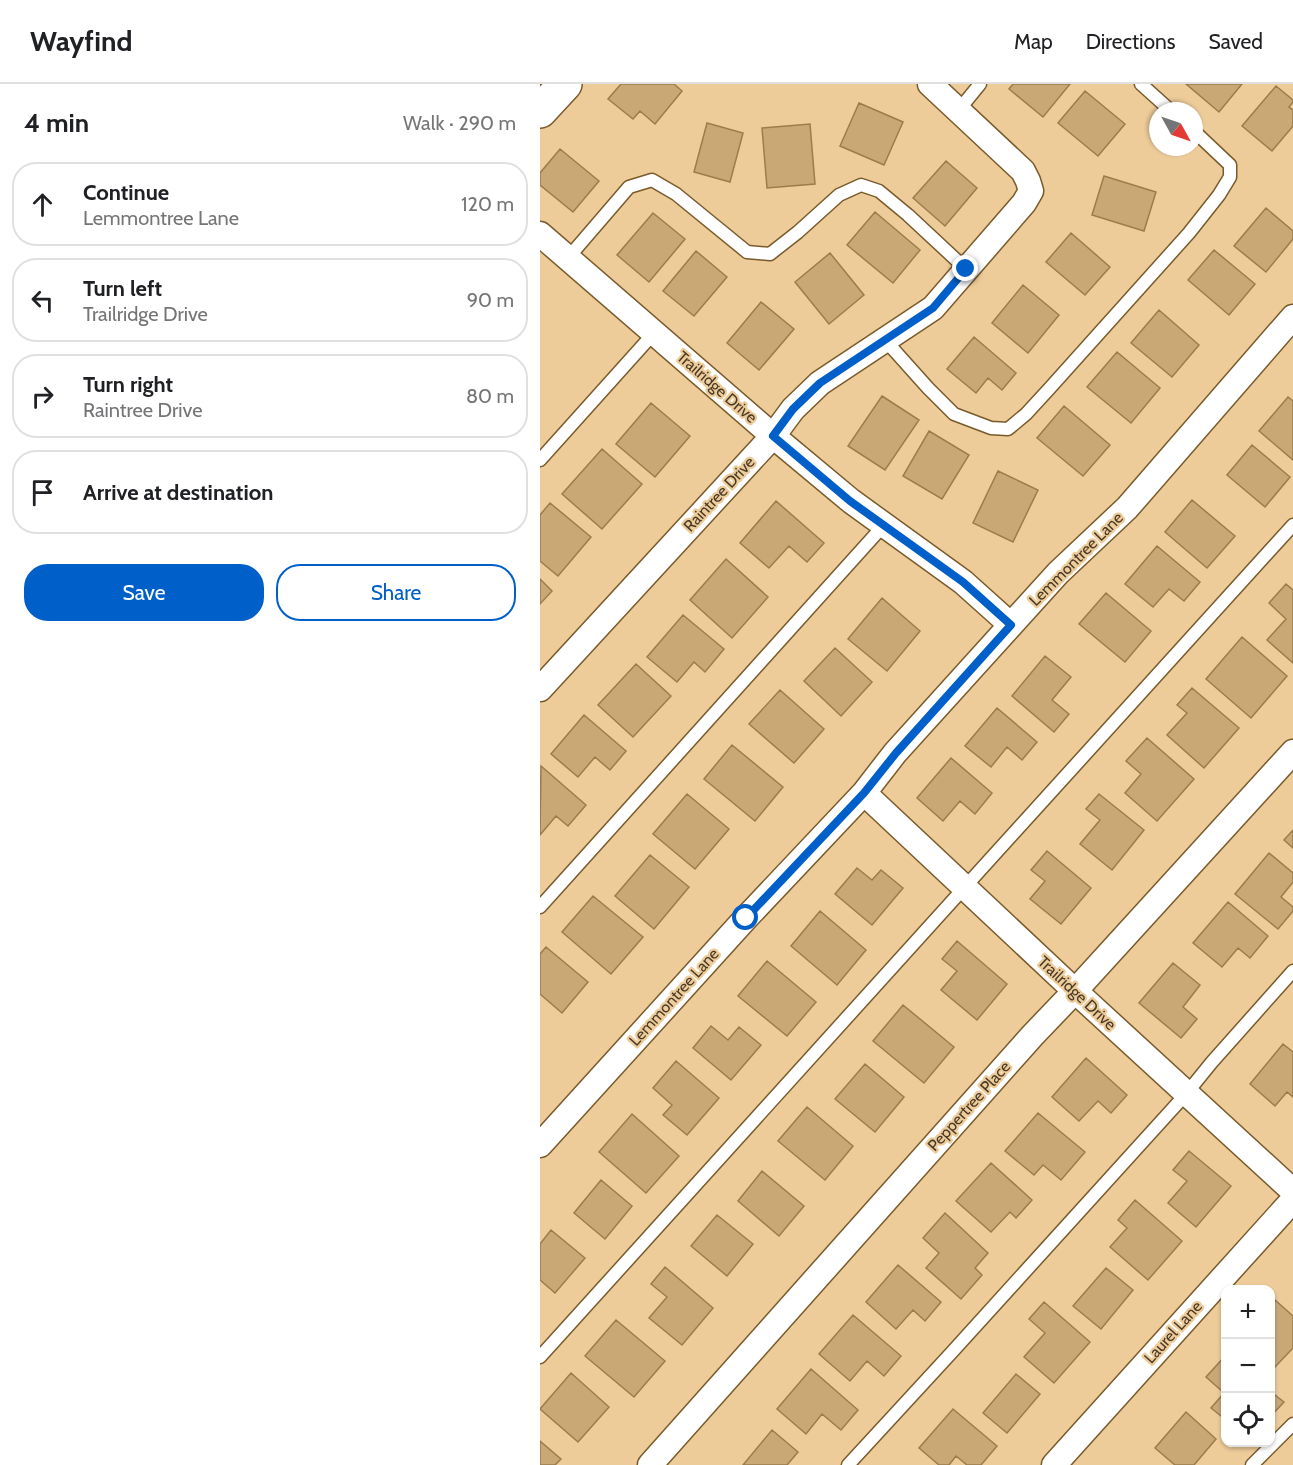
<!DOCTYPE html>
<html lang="en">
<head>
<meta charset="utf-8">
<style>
	body { margin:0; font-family:Cabin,sans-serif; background:#f6f6f6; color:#202124 }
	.controls { position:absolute; right:18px; bottom:18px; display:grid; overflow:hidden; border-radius:12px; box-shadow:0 2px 4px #0004 }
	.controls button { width:54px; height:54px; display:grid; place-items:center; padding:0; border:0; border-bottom:2px solid #e0e0e0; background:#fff; color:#202124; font:30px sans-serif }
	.compass { position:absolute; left:609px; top:18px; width:54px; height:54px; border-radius:50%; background:#fff; box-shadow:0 2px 4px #0004; rotate:130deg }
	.stop { position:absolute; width:18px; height:18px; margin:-14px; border:4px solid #005fc8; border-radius:50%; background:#fff }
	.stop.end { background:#005fc8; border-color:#fff; box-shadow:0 2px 6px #0008 }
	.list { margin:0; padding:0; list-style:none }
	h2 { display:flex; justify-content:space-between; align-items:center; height:78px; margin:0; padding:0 24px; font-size:26px }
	h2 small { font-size:20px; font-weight:400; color:#757577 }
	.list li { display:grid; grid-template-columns:39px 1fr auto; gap:18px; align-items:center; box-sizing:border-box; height:84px; margin:0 12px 12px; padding:0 12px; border:2px solid #e0e0e0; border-radius:24px }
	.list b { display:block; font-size:22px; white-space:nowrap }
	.list p { margin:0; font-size:20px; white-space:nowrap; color:#757577 }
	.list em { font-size:20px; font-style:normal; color:#757577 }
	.actions { display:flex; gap:12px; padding:18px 24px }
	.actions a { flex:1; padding:14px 0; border:2px solid #005fc8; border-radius:24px; text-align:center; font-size:21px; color:#005fc8 }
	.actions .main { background:#005fc8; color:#fff }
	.icon { flex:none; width:33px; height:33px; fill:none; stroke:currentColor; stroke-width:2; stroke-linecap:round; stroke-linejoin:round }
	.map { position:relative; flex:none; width:753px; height:1381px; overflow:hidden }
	header { display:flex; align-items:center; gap:36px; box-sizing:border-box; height:84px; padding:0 30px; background:#fff; border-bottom:2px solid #e0e0e0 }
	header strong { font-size:28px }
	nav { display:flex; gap:33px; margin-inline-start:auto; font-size:21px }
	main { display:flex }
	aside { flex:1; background:#fff }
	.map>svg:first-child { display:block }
</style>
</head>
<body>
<header>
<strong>Wayfind</strong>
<nav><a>Map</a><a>Directions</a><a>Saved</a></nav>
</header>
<main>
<aside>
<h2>4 min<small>Walk · 290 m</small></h2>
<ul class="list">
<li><svg class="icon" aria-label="ahead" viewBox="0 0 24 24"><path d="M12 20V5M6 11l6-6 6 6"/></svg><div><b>Continue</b><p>Lemmontree Lane</p></div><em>120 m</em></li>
<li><svg class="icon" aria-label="left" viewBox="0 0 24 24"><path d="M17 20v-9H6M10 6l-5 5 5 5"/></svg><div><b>Turn left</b><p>Trailridge Drive</p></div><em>90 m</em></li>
<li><svg class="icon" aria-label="right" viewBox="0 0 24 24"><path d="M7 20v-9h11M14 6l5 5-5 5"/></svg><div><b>Turn right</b><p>Raintree Drive</p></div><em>80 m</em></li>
<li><svg class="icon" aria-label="arrive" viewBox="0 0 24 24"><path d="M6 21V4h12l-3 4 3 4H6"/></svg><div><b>Arrive at destination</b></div></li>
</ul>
<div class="actions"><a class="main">Save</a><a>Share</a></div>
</aside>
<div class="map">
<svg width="753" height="1381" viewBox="0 0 753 1381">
	<rect width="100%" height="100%" fill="#eecc9a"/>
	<path fill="#c9a876" stroke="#9c7c4c" stroke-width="1.5" d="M81,0H134L142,7L115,40L100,27L93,35L68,15Z
		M473,0H530L503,33L469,5Z
		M646,0H702L679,28Z
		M736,2L753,16V18L749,23L753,26V42L732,67L702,42Z
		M545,7L585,40L558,72L518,39Z
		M319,19L363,38L344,81L300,62Z
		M167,39L203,49L190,98L154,88Z
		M270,40L275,100L227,104L222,44Z
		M20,65L59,97L33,128L0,101V89Z
		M406,77L437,104L405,142L373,114Z
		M564,92L616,108L604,147L552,131Z
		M726,124L753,147V155L726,188L694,162Z
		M335,128L380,166L353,199L307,161Z
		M113,129L145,155L109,198L77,171Z
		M531,149L570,183L545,211L506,178Z
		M674,166L715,200L689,231L648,196Z
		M156,167L187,193L154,232L123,207Z
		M290,169L324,211L289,240L255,198Z
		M483,201L519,231L488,269L452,239Z
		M221,218L254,245L219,286L187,259Z
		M619,226L659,261L632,293L591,259Z
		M434,253L476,289L462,306L448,294L436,309L407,285Z
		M577,268L620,304L591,339L547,303Z
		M342,312L379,336L345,386L308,362Z
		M748,313L753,317V376L719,347Z
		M111,319L150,352L115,393L76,360Z
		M524,322L570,361L543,392L497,354Z
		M389,347L429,371L402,415L363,392Z
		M712,361L750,393L725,423L687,391Z
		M62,365L102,400L62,445L22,410Z
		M458,387L498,406L473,458L433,439Z
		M652,416L695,452L667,484L625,448Z
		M236,417L284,459L267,478L249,462L229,484L200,459Z
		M10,419L51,453L18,492L0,477V431Z
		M617,462L660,498L644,517L629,505L613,523L585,500Z
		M186,475L228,513L192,554L150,516Z
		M0,495L12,507L0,520Z
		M746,500L753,506V579L727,556L746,535L729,519Z
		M566,509L611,547L585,578L539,540Z
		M342,514L380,547L347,587L308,555Z
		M143,531L184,565L165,588L154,578L137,598L107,573Z
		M702,553L747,592L711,634L666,595Z
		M295,564L332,598L301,632L264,597Z
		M505,572L531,593L512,616L529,630L514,648L472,612Z
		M96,580L131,612L93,653L58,621Z
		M652,604L699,644L664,684L627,651L647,629L637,621Z
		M240,606L284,645L254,679L209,640Z
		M457,624L497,658L482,676L467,663L451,683L425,662Z
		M44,631L86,667L70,686L55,673L38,693L11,670Z
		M607,654L654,695L617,737L585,709L601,690L586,677Z
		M192,661L243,703L215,737L164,695Z
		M411,674L452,709L435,730L420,717L403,737L377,714Z
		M1,682L46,721L28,742L16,732L0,751Z
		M147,710L189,745L155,785L113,750Z
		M559,710L604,746L572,786L540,760L560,736L546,725Z
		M753,746V764L744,756Z
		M507,767L551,804L521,840L490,815L505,797L491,786Z
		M729,769L753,789V798L741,813L753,823V827L738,845L695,810Z
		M110,771L149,803L114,845L75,812Z
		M317,784L332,796L341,786L363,804L332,841L295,810Z
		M53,812L103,853L71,890L22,848Z
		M688,818L728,852L710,874L698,864L682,883L653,859Z
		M280,827L326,866L297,901L251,862Z
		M417,857L467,900L437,936L401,906L417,887L402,875Z
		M6,863L48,898L22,929L0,910V870Z
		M227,877L276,918L247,952L198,912Z
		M633,879L660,901L643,923L657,935L641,954L599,919Z
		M363,921L414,963L384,999L333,957Z
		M171,942L188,956L199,943L221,961L191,996L153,964Z
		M743,960L753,968V1013L747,1008L735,1022L710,1000Z
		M546,974L587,1011L571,1029L558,1017L539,1037L512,1013Z
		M136,977L179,1014L147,1051L123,1031L132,1021L113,1004Z
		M325,980L364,1013L335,1048L295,1015Z
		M267,1023L313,1062L285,1096L238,1057Z
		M498,1029L545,1068L521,1096L503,1081L494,1091L465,1067Z
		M92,1030L139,1072L106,1109L59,1068Z
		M649,1067L691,1102L656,1143L628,1119L647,1097L633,1086Z
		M451,1079L492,1116L476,1134L470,1128L451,1148L416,1117Z
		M222,1087L264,1122L239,1152L198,1117Z
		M61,1096L92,1122L65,1155L34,1129Z
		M595,1116L642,1157L608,1196L570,1163L587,1144L578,1136Z
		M405,1129L448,1169L435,1184L442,1191L421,1215L386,1184L399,1169L383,1154Z
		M177,1131L213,1160L187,1192L151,1162Z
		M11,1146L45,1174L15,1209L0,1196V1160Z
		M358,1181L401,1218L385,1237L373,1226L356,1245L326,1218Z
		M125,1183L173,1224L142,1261L109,1234L127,1213L111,1200Z
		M566,1184L593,1206L561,1245L533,1222Z
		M735,1216L753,1232V1264L735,1283L730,1279V1222Z
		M504,1218L550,1258L514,1299L484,1273L505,1249L489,1235Z
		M313,1231L361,1272L344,1292L327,1277L310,1297L279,1270Z
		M76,1236L125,1277L94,1313L45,1272Z
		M686,1271V1336L671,1324L684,1309L666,1293Z
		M271,1285L318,1326L301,1346L282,1330L266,1350L237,1325Z
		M31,1289L69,1323L38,1358L0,1325Z
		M476,1290L500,1310L467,1349L443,1329Z
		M730,1307L744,1318L730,1333Z
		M413,1325L457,1362L441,1381H427L416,1372L409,1381H399L379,1364Z
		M646,1328L676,1355L654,1381H635L615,1364Z
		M232,1346L258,1368L247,1381H203Z
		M0,1357L21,1375L15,1381H0Z"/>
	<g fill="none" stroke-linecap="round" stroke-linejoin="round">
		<g stroke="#795b2b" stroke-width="15">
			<path id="lane" d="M601,0L631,27
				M418,27L440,0
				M28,174L89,103L112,96L136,110L207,168L230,170L258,148L299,111L321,101L339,107L368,131L426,185
				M345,256L388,304L414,330L451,344L468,345L486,330L509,305L649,149L679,111L690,93V81L654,47
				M0,376L114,249
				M0,823L344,441
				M0,1273L424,804L753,441
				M308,1381L413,1267L646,1010L672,978L753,887
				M712,1381L753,1340"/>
		</g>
		<g stroke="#795b2b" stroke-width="27">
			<path id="street" d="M0,150L233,352L311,417L423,498L471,541
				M0,605L233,352L253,325L280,299L393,224L484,119L491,107L488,97L483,87L390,0
				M324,709L535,907L753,1107
				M0,1061L206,834L324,709L355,669L518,489L587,424L753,233
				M110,1381L492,952L535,907L753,668
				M514,1381L753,1116"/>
		</g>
		<g stroke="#795b2b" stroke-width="36">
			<path id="secondary" d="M0,27L25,0"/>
		</g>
		<use href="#lane" stroke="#fff" stroke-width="12"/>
		<use href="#street" stroke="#fff" stroke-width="24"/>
		<use href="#secondary" stroke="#fff" stroke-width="33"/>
	</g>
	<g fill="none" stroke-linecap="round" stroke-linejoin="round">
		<path stroke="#005fc8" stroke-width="8" d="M206,834L324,709L356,669L471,541L423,498L310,417L233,352L253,325L280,299L393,224L426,185"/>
	</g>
	<g text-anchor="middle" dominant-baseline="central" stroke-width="4.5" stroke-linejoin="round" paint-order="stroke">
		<g font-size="16" fill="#473925" stroke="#eecc9a">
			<text transform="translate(177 303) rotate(41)">Trailridge Drive</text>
			<text transform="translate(179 410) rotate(-47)">Raintree Drive</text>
			<text transform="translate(536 475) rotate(-45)">Lemmontree Lane</text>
			<text transform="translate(537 909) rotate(43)">Trailridge Drive</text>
			<text transform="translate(134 913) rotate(-48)">Lemmontree Lane</text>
			<text transform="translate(429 1022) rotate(-48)">Peppertree Place</text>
			<text transform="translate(633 1248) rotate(-48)">Laurel Lane</text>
		</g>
	</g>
</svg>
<div class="controls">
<button>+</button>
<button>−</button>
<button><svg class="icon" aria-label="locate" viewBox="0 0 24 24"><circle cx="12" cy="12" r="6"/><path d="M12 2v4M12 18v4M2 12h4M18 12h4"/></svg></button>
</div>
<svg class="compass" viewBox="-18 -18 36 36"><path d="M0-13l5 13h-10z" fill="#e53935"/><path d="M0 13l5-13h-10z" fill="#757577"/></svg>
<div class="stop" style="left:206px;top:834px"></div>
<div class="stop end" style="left:426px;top:185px"></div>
</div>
</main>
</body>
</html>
